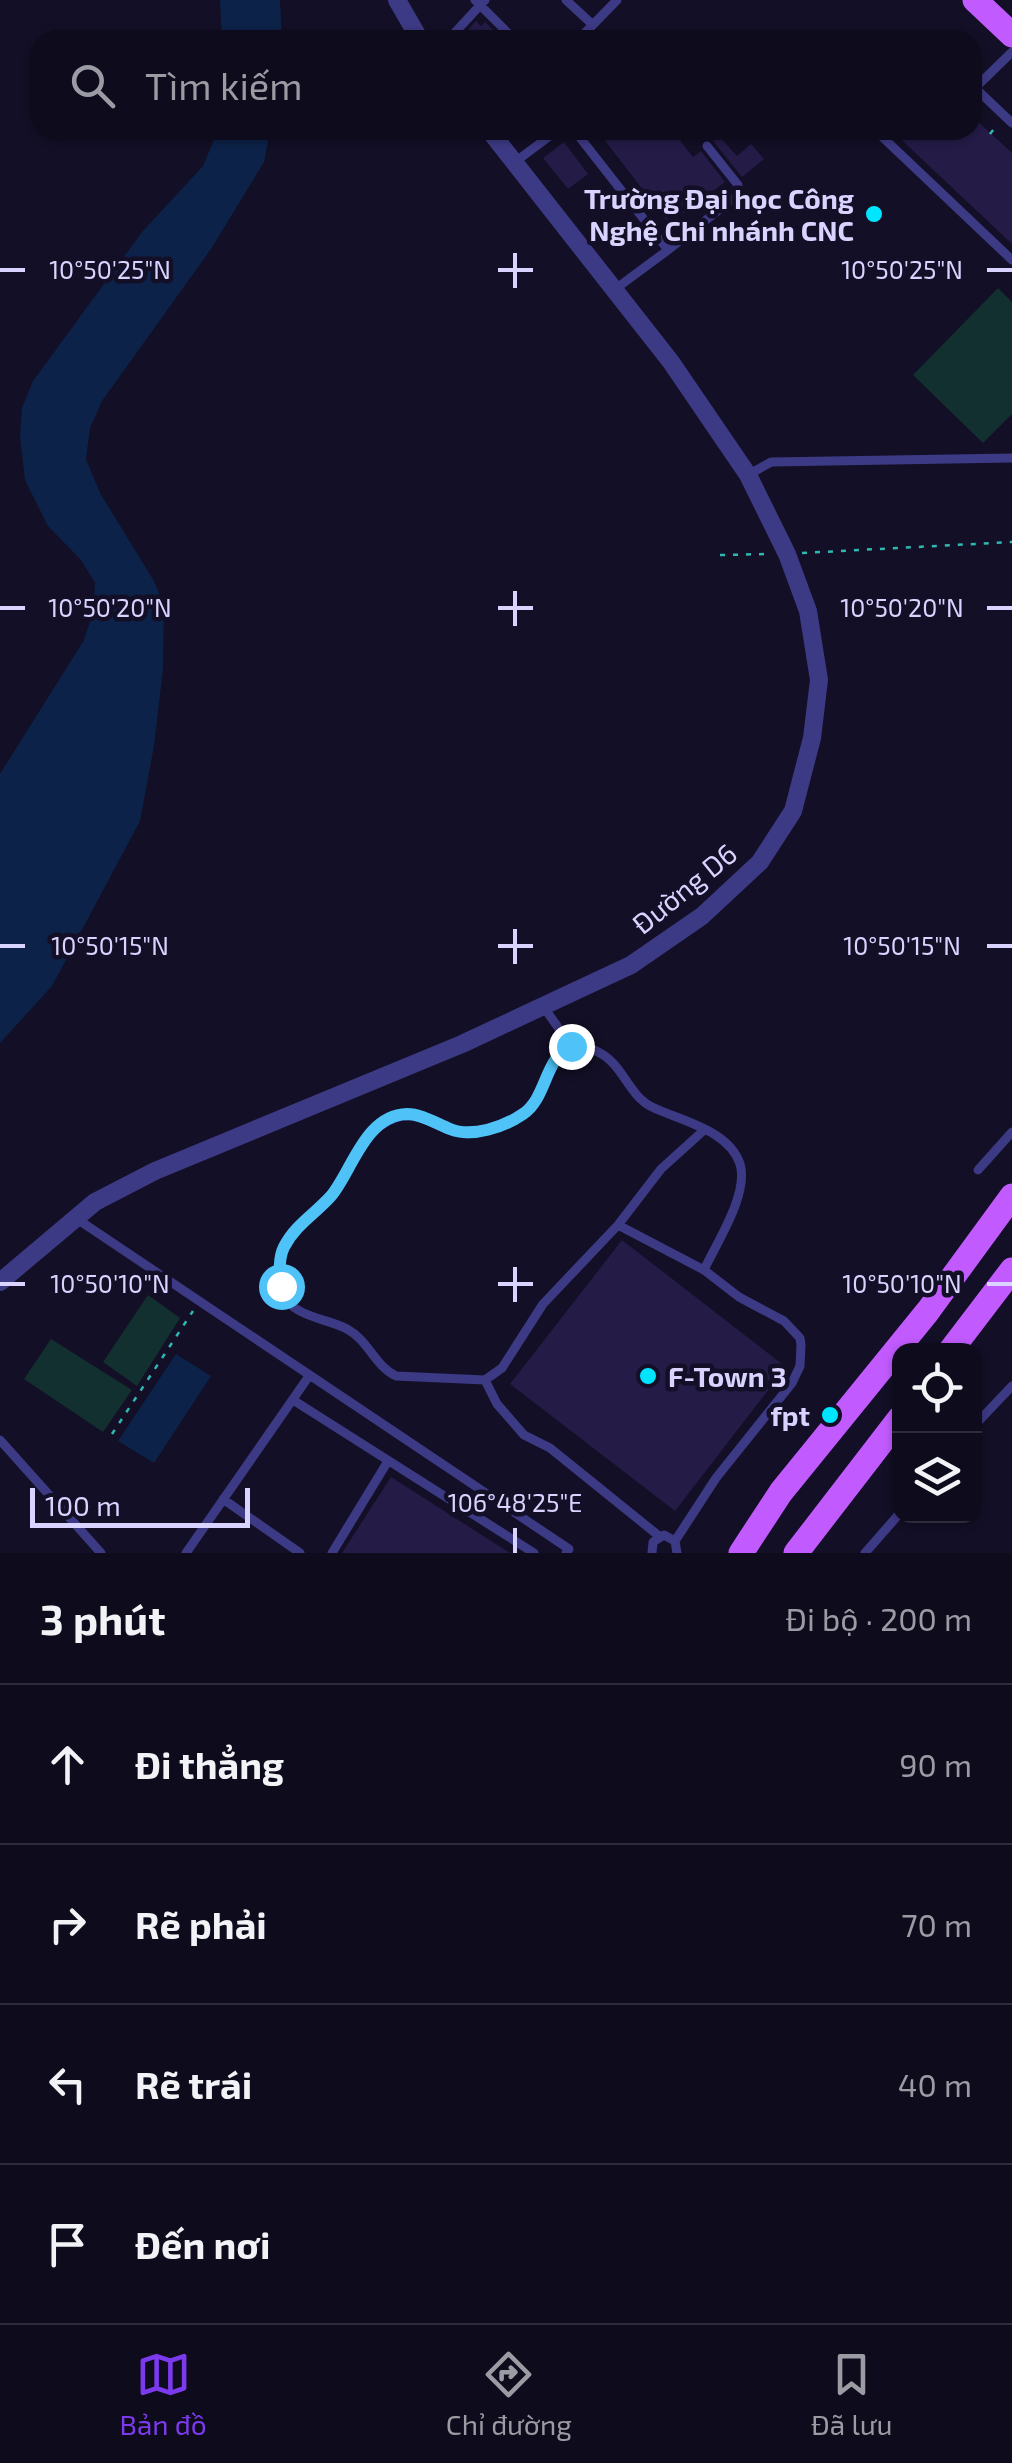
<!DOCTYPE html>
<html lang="vi">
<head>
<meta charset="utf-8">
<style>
	body { margin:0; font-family:"Exo 2",sans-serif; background:#1c1929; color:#f1f3f6 }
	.controls { position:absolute; right:30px; bottom:30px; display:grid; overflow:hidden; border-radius:20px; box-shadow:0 2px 8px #0004 }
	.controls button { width:90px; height:90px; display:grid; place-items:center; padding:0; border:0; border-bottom:2px solid #2e2b3b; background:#0e0b1c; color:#f1f3f6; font:50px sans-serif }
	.scale { position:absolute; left:30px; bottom:25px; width:220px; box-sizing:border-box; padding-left:10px; border:5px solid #d9d4ff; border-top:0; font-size:28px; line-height:35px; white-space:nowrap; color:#d9d4ff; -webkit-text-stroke:8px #130f26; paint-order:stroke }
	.stop { position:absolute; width:30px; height:30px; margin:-22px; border:8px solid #4fc3f7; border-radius:50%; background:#fff }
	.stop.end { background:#4fc3f7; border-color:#fff; box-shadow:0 2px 10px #0008 }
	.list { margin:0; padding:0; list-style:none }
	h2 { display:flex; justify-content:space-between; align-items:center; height:130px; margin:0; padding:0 40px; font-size:42px }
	h2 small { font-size:32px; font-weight:400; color:#9b9ba3 }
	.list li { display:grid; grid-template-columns:65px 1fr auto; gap:30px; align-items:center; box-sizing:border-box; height:160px; padding:0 40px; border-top:2px solid #2e2b3b }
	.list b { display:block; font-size:38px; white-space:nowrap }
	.list em { font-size:32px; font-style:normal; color:#9b9ba3 }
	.icon { flex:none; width:55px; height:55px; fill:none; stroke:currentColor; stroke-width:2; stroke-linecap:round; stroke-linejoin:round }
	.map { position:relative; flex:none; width:1012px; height:1553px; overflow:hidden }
	.search { position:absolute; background:#0e0b1c; box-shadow:0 2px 8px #0004; left:30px; right:30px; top:30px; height:110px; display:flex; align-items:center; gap:25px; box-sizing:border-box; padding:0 35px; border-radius:30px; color:#9b9ba3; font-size:38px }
	.sheet { height:770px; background:#0e0b1c }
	nav { display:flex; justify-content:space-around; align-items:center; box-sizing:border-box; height:140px; border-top:2px solid #2e2b3b; background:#0e0b1c; font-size:28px; color:#9b9ba3 }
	nav a { display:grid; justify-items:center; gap:5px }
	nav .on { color:#7c3aed }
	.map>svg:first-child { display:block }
</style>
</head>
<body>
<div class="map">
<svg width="1012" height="1553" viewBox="0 0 1012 1553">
	<rect width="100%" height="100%" fill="#130f26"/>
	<path fill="#12302f" d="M998,288L1012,302V414L983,443L913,375Z
		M148,1295L180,1318L137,1386L103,1362Z
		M51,1339L132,1390L103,1432L24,1379Z"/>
	<path fill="#0c2248" d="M220,0H280L282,40H222Z
		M218,130H270L264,162L211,249L102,401L90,428L86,459L100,493L154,581L164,606L163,669L154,746L140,821L52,986L0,1043V774L84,640L93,612L95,583L81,560L48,526L25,480L20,436L22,408L33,381L142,232L203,166Z
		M176,1354L211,1376L154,1463L118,1441Z"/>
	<path fill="#241b47" d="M476,21L481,26L485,22L503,40H476L467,31Z
		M972,116L1012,153V244L891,130H972Z
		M597,130H672L693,157L701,151L725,182L669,224Z
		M719,136L737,156L751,144L764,159L742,177L713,141Z
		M564,142L588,174L568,189L543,158Z
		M622,1240L786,1367L675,1511L510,1384Z
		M391,1477L510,1553H342Z"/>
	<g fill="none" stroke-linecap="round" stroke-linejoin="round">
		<path stroke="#2fb8b0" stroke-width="2.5" stroke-dasharray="5 8" stroke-linecap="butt" d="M990,134L997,125
			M802,553L1012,542
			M720,555L769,554
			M112,1434L193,1311"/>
		<path stroke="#3d3a85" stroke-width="9" d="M475,0L515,40
			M566,0L593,25
			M448,40L485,0
			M578,40L617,0
			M972,85L1012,123
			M975,88L1012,52
			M574,130L668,250L614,290
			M875,130L1012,260
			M515,162L555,132L573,130
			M668,250L739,194L738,185L707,146
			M748,475L771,462L1012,458
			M543,1006L571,1046
			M978,1170L1012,1132
			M77,1219L569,1549L566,1553
			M618,1225L704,1270L739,1297L784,1321L800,1338L801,1345L800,1366L792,1383L716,1478L675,1541
			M485,1380L396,1376C375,1366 368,1340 347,1329C332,1321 313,1319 298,1310C286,1303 281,1292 280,1279C277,1231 310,1224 334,1193C353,1166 362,1130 395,1118C422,1108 441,1133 467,1134C483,1134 511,1122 524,1113C544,1099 545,1067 563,1050C575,1044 588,1046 600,1053C623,1065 629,1096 652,1107C681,1121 729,1130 740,1164C749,1194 717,1242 704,1270
			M293,1400L534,1553
			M974,1426L1012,1386
			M0,1440L101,1553
			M223,1499L300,1553
			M659,1536L550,1448L524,1435L497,1404L485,1380L502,1368L543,1304L618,1225L661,1169L703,1131
			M186,1553L309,1376
			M332,1553L388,1461
			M652,1553L653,1542L664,1535L675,1541L677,1553
			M865,1553L900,1513"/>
		<path stroke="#3d3a85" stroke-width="18" d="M397,0L420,40
			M0,1282L95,1202L155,1171L462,1044L631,965L702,916L760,862L793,811L812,738L819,680L808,611L787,554L748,475L671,362L489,130"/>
		<path stroke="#c25bff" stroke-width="25" d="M975,0L1012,35
			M951,1350L1012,1270
			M741,1553L781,1492L928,1311L1012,1196
			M796,1553L900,1418"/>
	</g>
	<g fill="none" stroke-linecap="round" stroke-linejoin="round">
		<path stroke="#4fc3f7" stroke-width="12" d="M281,1286C280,1273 278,1259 284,1247C295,1225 315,1214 331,1196C352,1171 365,1115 407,1114C422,1114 437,1124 450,1129C472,1138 504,1127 523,1114C547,1098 544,1059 571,1046"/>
	</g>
	<path fill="none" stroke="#d9d4ff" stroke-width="4" d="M515,253V288M0,270H25M498,270H533M987,270H1012M515,591V626M0,608H25M498,608H533M987,608H1012M515,929V964M0,946H25M498,946H533M987,946H1012M515,1267V1302M0,1284H25M498,1284H533M987,1284H1012M515,1528V1553"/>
	<g fill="#00e5ff" stroke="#130f26" stroke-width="4">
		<circle cx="874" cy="214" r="10"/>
		<circle cx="648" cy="1376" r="10"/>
		<circle cx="830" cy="1415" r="10"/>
	</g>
	<g text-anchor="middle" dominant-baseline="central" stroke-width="9" stroke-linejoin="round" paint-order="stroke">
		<g font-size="28" font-weight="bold" fill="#d9d4ff" stroke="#130f26" text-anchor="end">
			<text x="854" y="198">Trường Đại học Công<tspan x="854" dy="32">Nghệ Chi nhánh CNC</tspan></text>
			<text x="668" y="1376" text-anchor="start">F-Town 3</text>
			<text x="810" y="1415">fpt</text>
		</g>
		<g font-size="28" fill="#d9d4ff" stroke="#130f26">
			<text transform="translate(684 888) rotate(-39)">Đường D6</text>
		</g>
	</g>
	<g font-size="25" text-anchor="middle" fill="#d9d4ff" stroke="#130f26" stroke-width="9" stroke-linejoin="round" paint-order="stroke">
		<text x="110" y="279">10°50'25"N</text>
		<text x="902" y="279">10°50'25"N</text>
		<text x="110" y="617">10°50'20"N</text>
		<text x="902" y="617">10°50'20"N</text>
		<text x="110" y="955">10°50'15"N</text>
		<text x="902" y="955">10°50'15"N</text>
		<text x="110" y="1293">10°50'10"N</text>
		<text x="902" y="1293">10°50'10"N</text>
		<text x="515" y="1512">106°48'25"E</text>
	</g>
</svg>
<div class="controls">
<button><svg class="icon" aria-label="locate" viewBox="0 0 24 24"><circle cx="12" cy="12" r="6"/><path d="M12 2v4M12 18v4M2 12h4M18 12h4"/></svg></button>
<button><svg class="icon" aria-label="layers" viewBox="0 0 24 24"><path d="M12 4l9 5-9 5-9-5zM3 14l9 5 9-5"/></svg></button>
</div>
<div class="scale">100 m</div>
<div class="stop" style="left:281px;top:1286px"></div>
<div class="stop end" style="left:571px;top:1046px"></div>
<div class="search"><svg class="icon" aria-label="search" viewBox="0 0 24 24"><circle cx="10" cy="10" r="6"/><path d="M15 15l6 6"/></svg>Tìm kiếm</div>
</div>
<section class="sheet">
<h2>3 phút<small>Đi bộ · 200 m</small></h2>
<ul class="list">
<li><svg class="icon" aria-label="ahead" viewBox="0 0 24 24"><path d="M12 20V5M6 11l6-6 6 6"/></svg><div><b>Đi thẳng</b></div><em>90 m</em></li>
<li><svg class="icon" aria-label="right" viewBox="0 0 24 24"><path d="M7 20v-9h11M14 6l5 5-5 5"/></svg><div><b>Rẽ phải</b></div><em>70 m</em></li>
<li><svg class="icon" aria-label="left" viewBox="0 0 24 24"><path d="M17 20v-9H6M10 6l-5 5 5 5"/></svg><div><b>Rẽ trái</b></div><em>40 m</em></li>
<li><svg class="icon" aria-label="arrive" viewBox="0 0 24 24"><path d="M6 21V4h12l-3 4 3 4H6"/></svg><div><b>Đến nơi</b></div></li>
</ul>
</section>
<nav>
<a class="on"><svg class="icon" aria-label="map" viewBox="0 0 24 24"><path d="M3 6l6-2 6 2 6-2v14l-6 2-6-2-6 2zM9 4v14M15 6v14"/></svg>Bản đồ</a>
<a><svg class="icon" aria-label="directions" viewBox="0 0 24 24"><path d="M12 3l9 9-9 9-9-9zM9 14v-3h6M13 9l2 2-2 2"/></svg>Chỉ đường</a>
<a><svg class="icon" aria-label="saved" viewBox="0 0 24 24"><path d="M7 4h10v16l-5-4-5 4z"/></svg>Đã lưu</a>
</nav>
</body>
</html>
